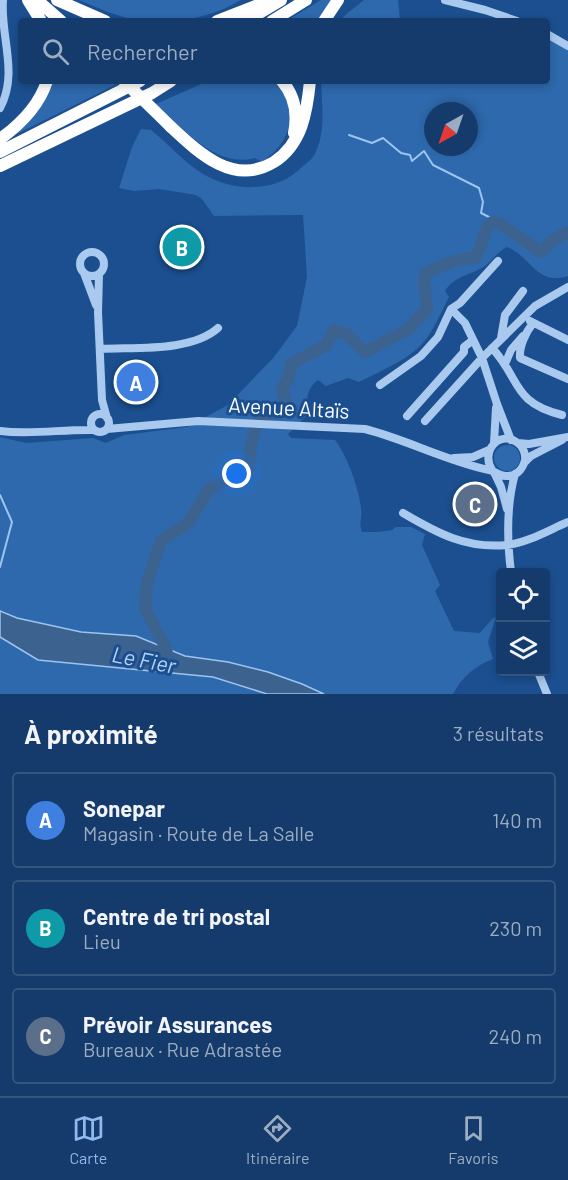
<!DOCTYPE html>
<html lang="fr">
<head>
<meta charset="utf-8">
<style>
	body { margin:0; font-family:Barlow,sans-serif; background:#1d4271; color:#f1f3f6 }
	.controls { position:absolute; right:18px; bottom:18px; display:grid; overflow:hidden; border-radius:6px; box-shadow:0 3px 9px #0003 }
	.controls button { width:54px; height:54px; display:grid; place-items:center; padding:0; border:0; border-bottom:2px solid #33557e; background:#143b6b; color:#f1f3f6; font:30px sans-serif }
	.compass { position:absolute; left:424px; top:102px; width:54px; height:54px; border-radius:50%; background:#143b6b; box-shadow:0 3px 9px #0003; rotate:220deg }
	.you { position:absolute; left:237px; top:474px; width:21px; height:21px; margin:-15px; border:4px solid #fff; border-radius:50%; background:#1a73e8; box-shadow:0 0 0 9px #1a73e833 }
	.badge { display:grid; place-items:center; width:39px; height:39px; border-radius:50%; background:#90b9f0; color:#fff; font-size:20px; font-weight:700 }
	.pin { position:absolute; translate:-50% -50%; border:3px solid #fff; box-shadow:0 2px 6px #0006 }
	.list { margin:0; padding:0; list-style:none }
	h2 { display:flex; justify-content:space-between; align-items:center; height:78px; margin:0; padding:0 24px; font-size:26px }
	h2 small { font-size:20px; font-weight:400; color:#9dadc1 }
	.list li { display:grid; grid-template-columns:39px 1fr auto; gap:18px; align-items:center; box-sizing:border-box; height:96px; margin:0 12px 12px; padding:0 12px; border:2px solid #33557e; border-radius:6px }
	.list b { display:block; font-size:22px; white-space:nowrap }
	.list p { margin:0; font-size:20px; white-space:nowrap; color:#9dadc1 }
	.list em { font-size:20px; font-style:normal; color:#9dadc1 }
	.icon { flex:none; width:33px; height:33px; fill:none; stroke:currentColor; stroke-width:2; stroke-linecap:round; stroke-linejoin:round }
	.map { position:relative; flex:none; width:568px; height:694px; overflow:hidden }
	.search { position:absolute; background:#143b6b; box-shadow:0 3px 9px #0003; left:18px; right:18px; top:18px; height:66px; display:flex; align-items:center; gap:15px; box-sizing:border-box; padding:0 21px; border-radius:6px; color:#9dadc1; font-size:22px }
	.sheet { height:402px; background:#143b6b }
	nav { display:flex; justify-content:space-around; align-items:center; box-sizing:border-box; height:84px; border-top:2px solid #33557e; background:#143b6b; font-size:16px; color:#9dadc1 }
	nav a { display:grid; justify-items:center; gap:3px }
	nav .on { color:#90b9f0 }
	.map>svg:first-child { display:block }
</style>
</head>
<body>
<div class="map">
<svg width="568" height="694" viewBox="0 0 568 694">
	<rect width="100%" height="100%" fill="#1b4f8f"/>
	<path fill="#2e69ad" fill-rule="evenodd" d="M78,0H241C210,19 163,27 127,18C111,14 94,6 78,0Z
		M321,0H334L321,21H286Z
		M364,0H398L400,21H340L344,16Z
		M547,36L568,41V276C536,286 531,256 507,247C497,252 493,260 485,266C470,276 455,275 445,291L449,297C440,314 432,336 417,349C402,362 377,373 359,382L348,378L326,386L318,380C305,390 307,400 307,415L288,434L291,438L335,440C347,455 359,489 361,508C363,518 358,521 362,532H378L392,530L396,527H411L425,534L422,545L440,585L435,591L454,631L480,633L492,619L496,617L488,642L493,659C475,666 462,677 453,694H324L302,684L268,672L228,662L185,656L136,636L81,632L17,618L0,611V437L26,443L93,438L106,443L124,435L187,427L228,405L274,357L297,326L307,277L303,215L214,216L202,199L196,195L159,189L134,191L119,188L132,147L141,129L151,130C167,143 182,160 200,172C230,192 276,194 302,167C307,163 312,159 315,154C326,131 322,105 321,81H547ZM433,111H469V147H433Z
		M50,81H123L3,141Z
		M208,81L275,82C279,87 284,92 287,97C290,103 290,109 290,116C289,138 279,149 262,162L255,158C216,169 182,128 156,104Z
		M494 458a13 13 0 1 1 26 0a13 13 0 1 1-26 0Z
		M0,637L38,660L213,677L267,694H0Z"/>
	<path fill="#3c6290" stroke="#9cc4f0" stroke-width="1.5" d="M0,611L17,618L81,632L136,636L185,656L228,662L268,672L302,684L324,694H267L213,677L38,660L0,637Z"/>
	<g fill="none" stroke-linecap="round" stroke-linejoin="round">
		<path stroke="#9cc4f0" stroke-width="2" d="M349,135L372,143L383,138L401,153L410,155L412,161L424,151L433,165L479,188L483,202L481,213L491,218L492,222
			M0,495L12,522L0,567"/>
		<path stroke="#3c6290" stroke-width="12" d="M169,663L166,649L145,608L147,582L161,541L188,523L209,489L249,469C251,454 250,428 263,416C267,412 276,413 282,412L287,408L282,388L289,378L291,364L326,345L334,330L346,334L365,352L407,330L427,309C427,296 422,285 425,273L454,261L476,257L488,226L492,222L499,223L541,252L552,241L568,232"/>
		<path stroke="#a9c9ee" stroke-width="8" d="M445,0L485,10L517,21
			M547,34L568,46
			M0,108C19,73 0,36 3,0
			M80 264a12 12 0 1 1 24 0a12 12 0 1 1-24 0Z
			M84,273L96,305
			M99,274L98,312L102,400L107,418
			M451,309L465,323L482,358L497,404L511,440
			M530,321L568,340
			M533,323C526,332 519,346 520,358L568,379
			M501,338L505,315L523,291
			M492,348C521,379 511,402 562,415
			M101,349C136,347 191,352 218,328
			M505,364L511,350L523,336
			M380,385L421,356L438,337L451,309L460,303L498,261
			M91 423a9 9 0 1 1 18 0a9 9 0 1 1-18 0Z
			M407,416L464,352V347L473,340
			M425,421L482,358L535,306L568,287
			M107,429L198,421L365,429C408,440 446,461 489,470C495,471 499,476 506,476C516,477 523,469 525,460C526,454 523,447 518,443C500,429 480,451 492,470
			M0,431C32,435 63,429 94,430
			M494,443L496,408
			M518,443L529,444L568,437
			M454,458L473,457L489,450
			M525,462L531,456L562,440
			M494,472L501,487L507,509
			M403,513C437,533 466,549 507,545C527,543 549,530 568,522
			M511,572C507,540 506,506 515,474
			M538,672L547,694"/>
		<path stroke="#fff" stroke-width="12" d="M28,0L41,21
			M37,0L61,21
			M57,0L105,21
			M217,21L271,0
			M246,21L281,0
			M272,21L306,0
			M324,21L338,0
			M124,81C139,96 155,111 170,126C198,152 233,187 274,162C302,144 307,112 310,81
			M282,81C295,96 298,113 294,133
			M0,139C21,124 39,106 47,81
			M0,152L140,81
			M0,166L152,93L171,81"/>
	</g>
	<g text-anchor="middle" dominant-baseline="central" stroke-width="6" stroke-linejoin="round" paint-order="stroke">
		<g font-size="21" fill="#fff" stroke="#1b4f8f">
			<text transform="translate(289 407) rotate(3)">Avenue Altaïs</text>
		</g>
		<g font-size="22" font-style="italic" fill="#b5d3f5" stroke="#1b4f8f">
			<text transform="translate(144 659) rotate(11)">Le Fier</text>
		</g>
	</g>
</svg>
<div class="controls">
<button><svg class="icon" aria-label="locate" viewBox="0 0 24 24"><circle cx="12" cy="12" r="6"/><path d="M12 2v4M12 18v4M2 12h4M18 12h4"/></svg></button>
<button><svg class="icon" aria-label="layers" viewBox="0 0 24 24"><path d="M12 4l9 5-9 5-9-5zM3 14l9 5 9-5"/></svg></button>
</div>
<svg class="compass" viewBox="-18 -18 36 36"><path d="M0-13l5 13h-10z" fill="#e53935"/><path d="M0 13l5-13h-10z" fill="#9dadc1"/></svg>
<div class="you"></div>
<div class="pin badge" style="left:136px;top:382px;background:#3f7fe0">A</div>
<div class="pin badge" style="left:182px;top:247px;background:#0f9aa8">B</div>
<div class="pin badge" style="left:475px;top:504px;background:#5c6f8a">C</div>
<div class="search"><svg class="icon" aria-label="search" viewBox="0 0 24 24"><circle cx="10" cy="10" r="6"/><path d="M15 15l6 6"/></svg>Rechercher</div>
</div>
<section class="sheet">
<h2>À proximité<small>3 résultats</small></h2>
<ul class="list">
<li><span class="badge" style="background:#3f7fe0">A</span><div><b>Sonepar</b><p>Magasin · Route de La Salle</p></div><em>140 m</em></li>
<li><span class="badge" style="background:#0f9aa8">B</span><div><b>Centre de tri postal</b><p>Lieu</p></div><em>230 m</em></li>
<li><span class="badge" style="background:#5c6f8a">C</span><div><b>Prévoir Assurances</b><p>Bureaux · Rue Adrastée</p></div><em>240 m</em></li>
</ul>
</section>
<nav>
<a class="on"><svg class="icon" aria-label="map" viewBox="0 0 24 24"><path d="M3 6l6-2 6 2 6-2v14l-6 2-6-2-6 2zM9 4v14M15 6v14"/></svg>Carte</a>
<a><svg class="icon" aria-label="directions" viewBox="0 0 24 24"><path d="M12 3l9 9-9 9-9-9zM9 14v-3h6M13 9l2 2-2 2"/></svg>Itinéraire</a>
<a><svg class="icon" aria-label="saved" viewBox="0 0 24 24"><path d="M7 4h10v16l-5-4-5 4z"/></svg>Favoris</a>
</nav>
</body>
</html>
